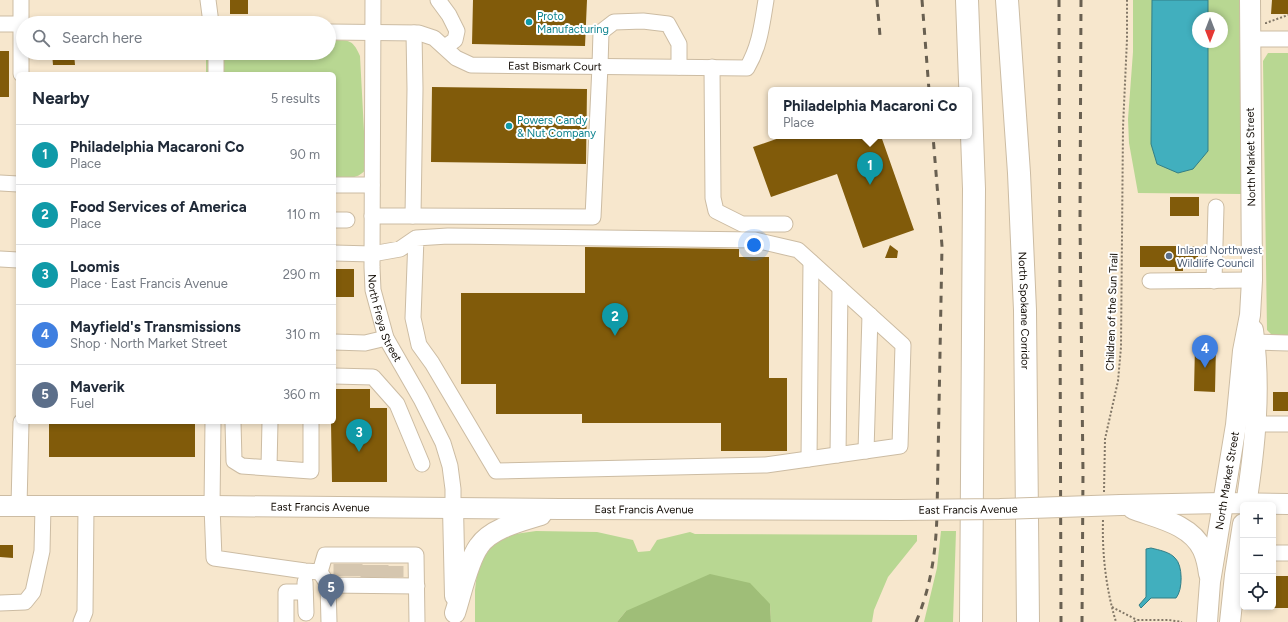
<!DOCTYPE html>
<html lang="en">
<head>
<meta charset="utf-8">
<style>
	body { margin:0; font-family:Figtree,sans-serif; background:#f2f2f3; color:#1f2937 }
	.controls { position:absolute; right:12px; bottom:12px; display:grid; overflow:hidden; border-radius:6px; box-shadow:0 2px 6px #0003 }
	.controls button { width:36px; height:36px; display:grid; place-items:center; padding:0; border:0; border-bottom:1px solid #e0e1e3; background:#fff; color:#1f2937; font:20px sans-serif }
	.compass { position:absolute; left:1192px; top:12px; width:36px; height:36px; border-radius:50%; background:#fff; box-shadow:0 2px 6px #0003; rotate:180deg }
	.you { position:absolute; left:754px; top:245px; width:14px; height:14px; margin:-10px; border:3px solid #fff; border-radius:50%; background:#1a73e8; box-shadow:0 0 0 6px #1a73e833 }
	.badge { display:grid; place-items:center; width:26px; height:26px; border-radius:50%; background:#db2777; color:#fff; font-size:13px; font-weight:700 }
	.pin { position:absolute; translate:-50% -33px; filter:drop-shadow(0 1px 2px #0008) }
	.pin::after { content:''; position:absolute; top:21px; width:14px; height:12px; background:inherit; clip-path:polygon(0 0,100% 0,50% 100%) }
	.popup { position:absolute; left:768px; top:87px; width:204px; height:52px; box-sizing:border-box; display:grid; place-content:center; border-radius:6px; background:#fff; filter:drop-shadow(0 1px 3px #0005); font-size:13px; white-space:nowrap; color:#747a83 }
	.popup b { font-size:15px; color:#1f2937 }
	.popup::after { content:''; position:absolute; left:50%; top:100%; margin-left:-8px; border:8px solid transparent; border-top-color:#fff }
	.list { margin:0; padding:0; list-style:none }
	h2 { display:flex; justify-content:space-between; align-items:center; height:52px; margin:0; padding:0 16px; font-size:17px }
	h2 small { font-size:13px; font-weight:400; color:#747a83 }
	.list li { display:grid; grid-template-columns:26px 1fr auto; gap:12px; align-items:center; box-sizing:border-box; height:60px; padding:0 16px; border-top:1px solid #e0e1e3 }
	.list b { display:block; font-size:15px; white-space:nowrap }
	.list p { margin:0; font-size:13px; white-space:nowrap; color:#747a83 }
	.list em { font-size:13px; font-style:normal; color:#747a83 }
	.icon { flex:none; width:22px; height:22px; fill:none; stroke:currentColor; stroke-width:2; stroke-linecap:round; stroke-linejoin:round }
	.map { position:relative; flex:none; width:1288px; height:622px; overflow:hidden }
	.search { position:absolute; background:#fff; box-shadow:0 2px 6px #0003; left:16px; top:16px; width:320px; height:44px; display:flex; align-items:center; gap:10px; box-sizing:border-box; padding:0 14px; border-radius:22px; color:#747a83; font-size:15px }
	.panel { position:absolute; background:#fff; box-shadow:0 2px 6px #0003; left:16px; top:72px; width:320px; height:352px; border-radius:6px }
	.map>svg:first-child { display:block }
</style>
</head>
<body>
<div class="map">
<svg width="1288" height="622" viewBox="0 0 1288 622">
	<rect width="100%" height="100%" fill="#f7e7cd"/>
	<path fill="#b8d792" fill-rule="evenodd" d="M1133,0H1242L1241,194L1138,193L1129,143L1128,119L1133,52ZM1198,18H1222V42H1198Z
		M329,40C347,41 352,37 360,56L366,169C358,180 346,178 334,178V74H206V53H329Z
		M1268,53H1288V337H1274L1267,330L1263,61Z
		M536,531L597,532L633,540L638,552L650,551L657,540L690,532L695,534L917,535V541L888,577L874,610L872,622H771L770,604L626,611L617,622H475V590L478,564L490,544L508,535Z
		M941,531H956L953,622H924L937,568Z"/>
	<path fill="#9fbe78" d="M710,574L750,583L770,604L771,622H617L626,611Z"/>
	<path fill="#41afbe" stroke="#337e86" d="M1152,0H1208V18H1198V42H1208V151L1193,169L1178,173L1157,164L1151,144Z
		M1151,548C1159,550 1170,552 1175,558C1183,565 1183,590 1176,598H1151L1141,608L1139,605L1146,597V549Z"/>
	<path fill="#815b0a" d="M230,0H248V14H230Z
		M473,0H587L585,46L472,44Z
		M1272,0H1288V14H1271Z
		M0,51H9V97H0Z
		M52,53H74L75,65H53Z
		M432,87L587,89L586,164L431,162Z
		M785,136H881L914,230L863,248L837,174L771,197L753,147Z
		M1170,197H1199V216H1170Z
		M890,245L898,251L897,258H885Z
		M1140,246H1198V266H1183V271H1175V267H1140Z
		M585,247L739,249V257H769V378H787V451H721V423H582V414H496V384H461V293H585Z
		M334,269H354V297H334Z
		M1195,345H1216L1215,392L1194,391Z
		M334,389H370V408H387V482H332L331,422H334Z
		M1273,392H1288V411H1273Z
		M49,424H195V457H49Z
		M0,545H13V558L0,557Z
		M1273,576H1288V608H1273Z"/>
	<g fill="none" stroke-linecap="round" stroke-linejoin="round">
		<path stroke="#d5c6af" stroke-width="15" stroke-dasharray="15 8" stroke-linecap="butt" d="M341,564V576
			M355,564V576
			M368,565V577
			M381,565V577
			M396,566V577"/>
		<g stroke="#ccbca3" stroke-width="17">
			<g id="minor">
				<path d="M21,0V74"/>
				<path d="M208,0L211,23"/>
				<path id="s1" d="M373,0L372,267L373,290L386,338L421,399L443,443L450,466L453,489V508"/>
				<path d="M438,0L449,15L457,31L455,40L445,47"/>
				<path d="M0,24H23"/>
				<path id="s2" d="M329,32L419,33L434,38L456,58L471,65L747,68C760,46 762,24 766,0"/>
				<path d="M1250,39H1288"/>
				<path d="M712,67L713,198L716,211L742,224H785"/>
				<path d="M216,74V53"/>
				<path d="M0,183L18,184"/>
				<path d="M334,185H372"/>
				<path d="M372,216H413L415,89L414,33"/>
				<path d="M413,216L593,217L600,66L601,32L614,22L643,21L668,24L679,44V67"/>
				<path d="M334,220H347"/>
				<path d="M334,253L372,254L400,249L416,238L413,318L419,345L432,363L496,471L766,465L900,446L903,345L798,250L755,240L448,236L416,238"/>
				<path d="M0,259L18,260"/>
				<path d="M1150,281L1252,280"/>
				<path d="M1214,281L1216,207"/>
				<path d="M334,342L365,343L386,338"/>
				<path d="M1254,342L1288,343"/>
				<path d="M334,376L373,377L397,404L422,464"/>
				<path d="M213,422L212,506L214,558L305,571L320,572L325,555H416L417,622"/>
				<path d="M233,422L234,461L242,466L311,471V422"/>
				<path d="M1256,424H1288"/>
				<path d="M866,451L870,315"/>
				<path d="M838,455L840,288"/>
				<path d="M809,459L811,262"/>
				<path d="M269,467L270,422"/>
				<path d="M19,506L21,422"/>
				<path d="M1273,553H1288"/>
				<path d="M320,572L328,585L417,586"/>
				<path d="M305,582L306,613"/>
				<path d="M328,585L329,622"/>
				<path d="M0,603L25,602L33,592L42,551L43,506"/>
				<path d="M81,622L85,612L86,506"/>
				<path d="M286,622V592H305"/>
			</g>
		</g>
		<g stroke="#ccbca3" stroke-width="22">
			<g id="major">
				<path d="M1121,505L1223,503L1288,504"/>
				<path d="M1246,505C1255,447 1261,389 1253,330"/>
				<path id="s3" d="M0,506H212L560,509L899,510"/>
				<path d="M453,508L455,596"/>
				<path d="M1133,509C1157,518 1191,524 1203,550C1206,557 1208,566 1209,574"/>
				<path d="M455,613C461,595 468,561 479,546C491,528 522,521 541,515"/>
				<path id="s4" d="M1207,622L1210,582L1236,425L1243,351L1250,315L1252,280L1250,0"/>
				<path d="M1230,622L1235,575L1243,524"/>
			</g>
		</g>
		<g stroke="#ccbca3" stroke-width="24">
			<g id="highway">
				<path d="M967,0L974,189L971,622"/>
				<path id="s5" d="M1007,0L1019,173L1025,310L1028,622"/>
			</g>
		</g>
		<path stroke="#827767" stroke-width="2" stroke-dasharray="2 2" stroke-linecap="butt" d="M1266,24V23L1288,15
			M1104,492L1105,439L1118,381L1121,347L1123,127L1127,39V0
			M1103,520C1102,554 1106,589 1116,622
			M1112,607L1137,620
			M1134,622L1137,620H1169L1182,622"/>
		<use href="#minor" stroke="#fff" stroke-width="15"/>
		<use href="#major" stroke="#fff" stroke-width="20"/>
		<use href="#highway" stroke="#fff" stroke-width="22"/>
		<path stroke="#696051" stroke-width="3" stroke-dasharray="7 7" stroke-linecap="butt" d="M877,0L880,36
			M922,0L929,90
			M1059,0L1061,622
			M1081,0L1080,222L1083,473L1082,622
			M916,622C931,587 936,551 937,514L942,246L933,136"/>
		<g stroke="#ccbca3" stroke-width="22" stroke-linecap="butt">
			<g id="major-bridge">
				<path id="s6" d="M899,510L1000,509L1121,505"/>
			</g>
		</g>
		<use href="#major-bridge" stroke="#fff" stroke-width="20"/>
	</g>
	<g fill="#0f9aa8" stroke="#fff" stroke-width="1.5">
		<circle cx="529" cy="22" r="4"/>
		<circle cx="509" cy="126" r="4"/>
	</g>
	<circle fill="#5c6f8a" stroke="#fff" stroke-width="1.5" cx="1169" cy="256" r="4"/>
	<g text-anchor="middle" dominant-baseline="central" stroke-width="4" stroke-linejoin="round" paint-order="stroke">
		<g font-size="11" fill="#0d838f" stroke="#fff" text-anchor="start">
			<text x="537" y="16">Proto<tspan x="537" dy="13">Manufacturing</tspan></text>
			<text x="517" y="120">Powers Candy<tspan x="517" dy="13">&amp; Nut Company</tspan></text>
		</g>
		<g font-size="11" fill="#120c05" stroke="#fff">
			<text stroke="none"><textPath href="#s2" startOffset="236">East Bismark Court</textPath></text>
			<text transform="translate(1251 157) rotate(-91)">North Market Street</text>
			<text stroke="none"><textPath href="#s5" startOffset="311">North Spokane Corridor</textPath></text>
			<text transform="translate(1112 312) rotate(-88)">Children of the Sun Trail</text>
			<text stroke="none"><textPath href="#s1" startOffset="320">North Freya Street</textPath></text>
			<text stroke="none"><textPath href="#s4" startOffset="143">North Market Street</textPath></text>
			<text stroke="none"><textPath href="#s3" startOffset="320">East Francis Avenue</textPath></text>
			<text stroke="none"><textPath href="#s3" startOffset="644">East Francis Avenue</textPath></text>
			<text stroke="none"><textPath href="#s6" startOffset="69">East Francis Avenue</textPath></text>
		</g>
		<g font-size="11" fill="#4e5e75" stroke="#fff" text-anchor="start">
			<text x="1177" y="250">Inland Northwest<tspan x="1177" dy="13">Wildlife Council</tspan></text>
		</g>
	</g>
</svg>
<div class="controls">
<button>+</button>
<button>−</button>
<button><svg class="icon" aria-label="locate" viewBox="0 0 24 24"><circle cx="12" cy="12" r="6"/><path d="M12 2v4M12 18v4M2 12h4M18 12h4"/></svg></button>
</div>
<svg class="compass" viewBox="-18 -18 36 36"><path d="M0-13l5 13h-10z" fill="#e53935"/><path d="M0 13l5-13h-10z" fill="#747a83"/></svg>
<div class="you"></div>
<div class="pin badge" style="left:870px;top:185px;background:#0f9aa8">1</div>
<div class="popup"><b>Philadelphia Macaroni Co</b>Place</div>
<div class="pin badge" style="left:615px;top:336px;background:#0f9aa8">2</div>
<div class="pin badge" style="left:359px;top:452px;background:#0f9aa8">3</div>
<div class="pin badge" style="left:1205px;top:368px;background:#3f7fe0">4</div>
<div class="pin badge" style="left:331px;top:607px;background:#5c6f8a">5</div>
<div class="search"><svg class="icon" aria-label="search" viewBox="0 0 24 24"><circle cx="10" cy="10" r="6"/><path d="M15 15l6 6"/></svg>Search here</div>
<section class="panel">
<h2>Nearby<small>5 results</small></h2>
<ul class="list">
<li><span class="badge" style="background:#0f9aa8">1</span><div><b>Philadelphia Macaroni Co</b><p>Place</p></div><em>90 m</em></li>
<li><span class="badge" style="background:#0f9aa8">2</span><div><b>Food Services of America</b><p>Place</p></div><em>110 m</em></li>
<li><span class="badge" style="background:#0f9aa8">3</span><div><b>Loomis</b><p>Place · East Francis Avenue</p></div><em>290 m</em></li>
<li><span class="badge" style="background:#3f7fe0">4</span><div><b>Mayfield's Transmissions</b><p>Shop · North Market Street</p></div><em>310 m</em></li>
<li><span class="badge" style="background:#5c6f8a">5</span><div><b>Maverik</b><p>Fuel</p></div><em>360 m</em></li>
</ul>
</section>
</div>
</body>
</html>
